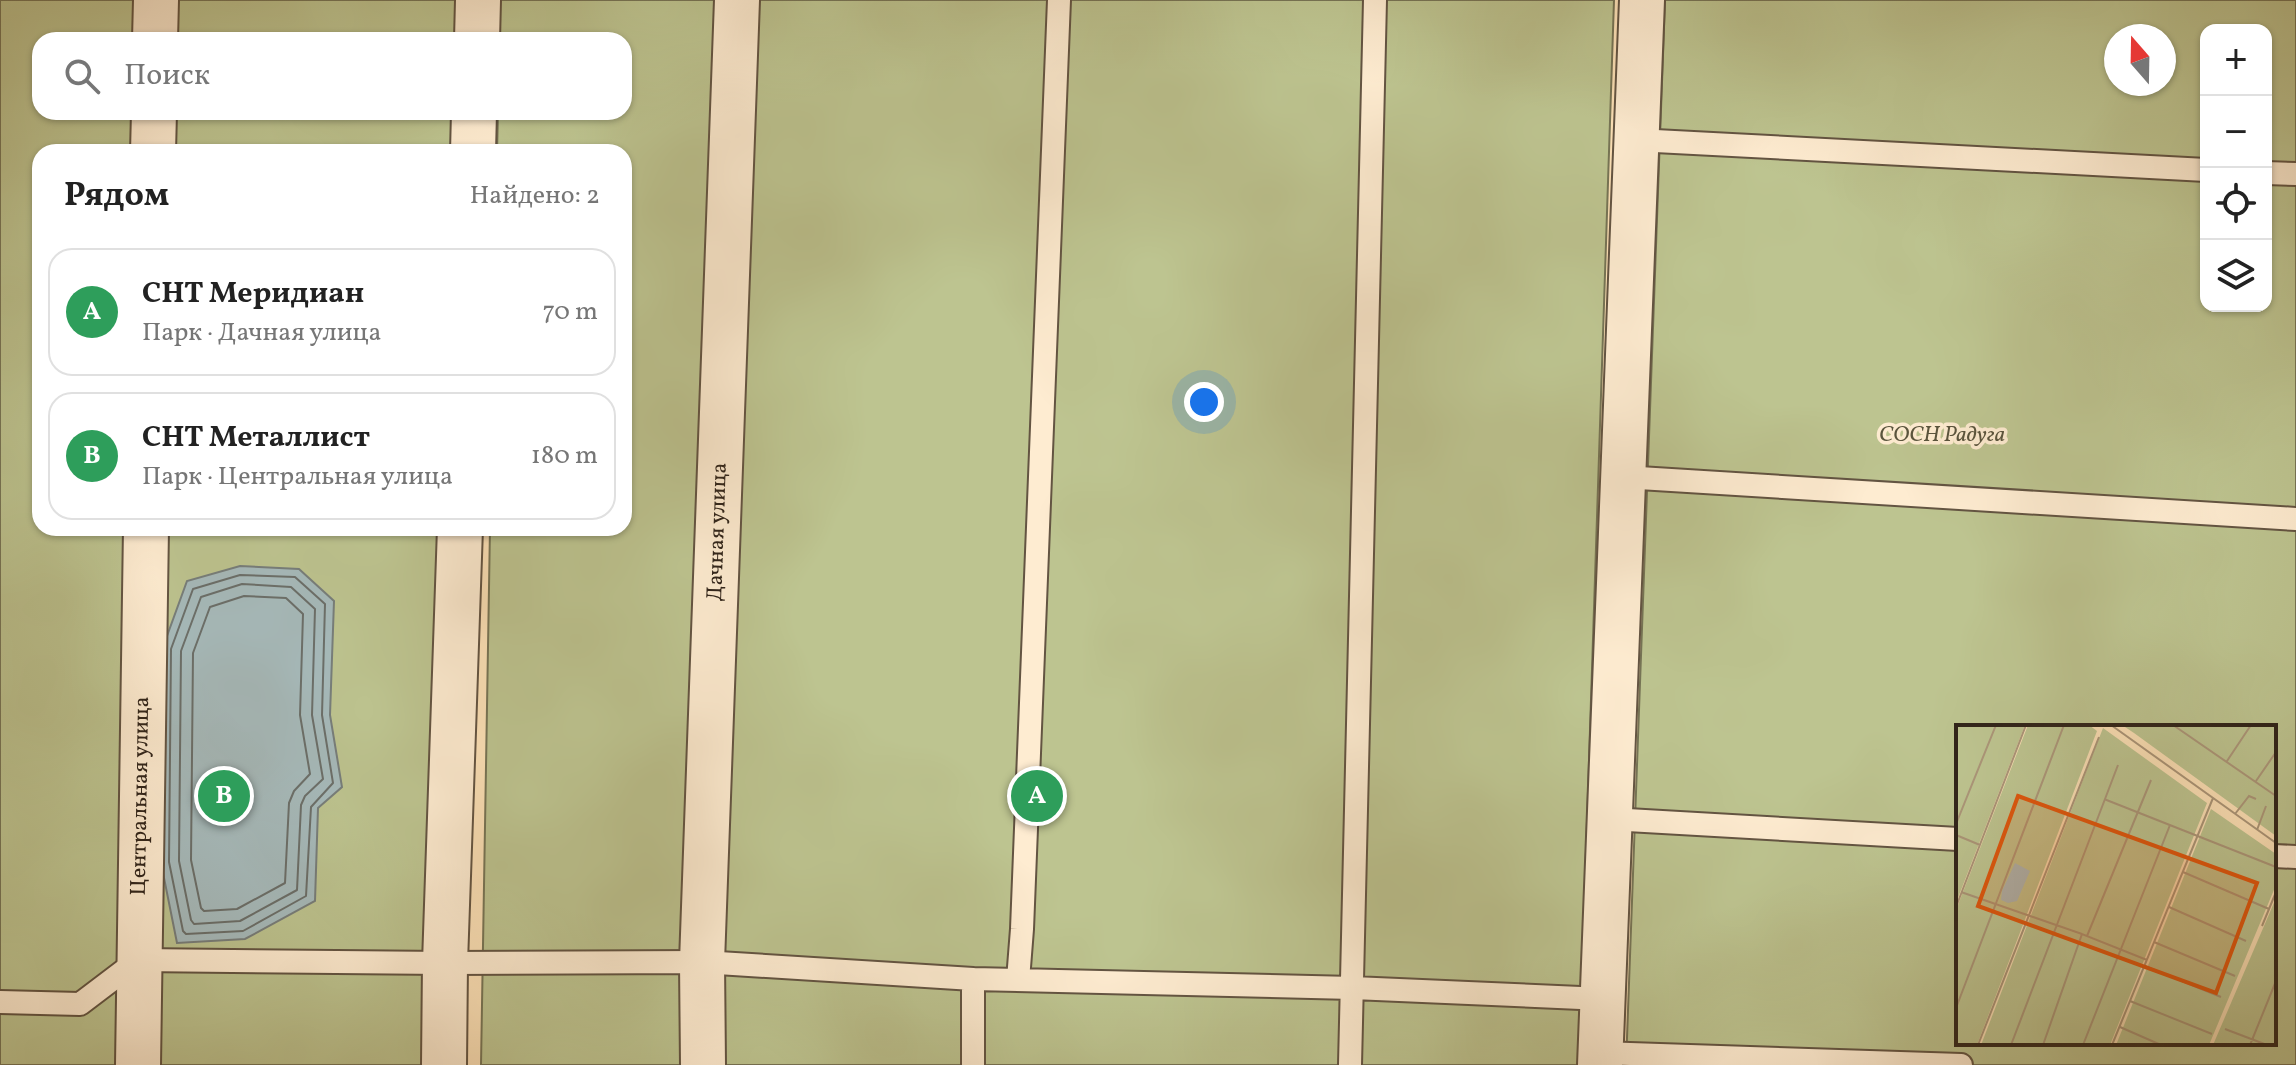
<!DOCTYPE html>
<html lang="ru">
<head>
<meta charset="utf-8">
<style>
	body { margin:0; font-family:Vollkorn,serif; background:#f2f2f2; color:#222 }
	.controls { position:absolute; right:24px; top:24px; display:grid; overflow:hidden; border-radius:16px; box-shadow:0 2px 6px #0004 }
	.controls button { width:72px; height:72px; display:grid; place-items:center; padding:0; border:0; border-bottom:2px solid #e0e0e0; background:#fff; color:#222; font:40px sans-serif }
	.compass { position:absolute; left:2104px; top:24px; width:72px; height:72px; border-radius:50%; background:#fff; box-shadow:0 2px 6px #0004; rotate:340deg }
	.you { position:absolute; left:1204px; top:402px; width:28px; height:28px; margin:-20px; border:6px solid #fff; border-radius:50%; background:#1a73e8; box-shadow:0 0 0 12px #1a73e833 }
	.badge { display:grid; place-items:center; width:52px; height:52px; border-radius:50%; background:#b45309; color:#fff; font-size:26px; font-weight:700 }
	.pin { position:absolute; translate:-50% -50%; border:4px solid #fff; box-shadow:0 2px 8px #0006 }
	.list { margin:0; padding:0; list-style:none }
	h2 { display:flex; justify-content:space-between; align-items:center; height:104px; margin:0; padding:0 32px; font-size:34px }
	h2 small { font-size:26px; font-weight:400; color:#767676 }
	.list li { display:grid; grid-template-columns:52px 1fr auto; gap:24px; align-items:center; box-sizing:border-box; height:128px; margin:0 16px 16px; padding:0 16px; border:2px solid #e0e0e0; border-radius:24px }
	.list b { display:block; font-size:30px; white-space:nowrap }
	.list p { margin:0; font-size:26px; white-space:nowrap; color:#767676 }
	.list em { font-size:26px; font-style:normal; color:#767676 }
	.icon { flex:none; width:44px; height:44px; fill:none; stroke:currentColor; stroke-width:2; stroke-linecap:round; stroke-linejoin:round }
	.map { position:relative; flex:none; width:2296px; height:1065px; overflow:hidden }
	.search { position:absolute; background:#fff; box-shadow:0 2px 6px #0004; left:32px; top:32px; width:600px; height:88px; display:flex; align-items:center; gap:20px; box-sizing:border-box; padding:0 28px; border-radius:24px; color:#767676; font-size:30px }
	.panel { position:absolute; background:#fff; box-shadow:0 2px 6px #0004; left:32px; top:144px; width:600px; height:392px; border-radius:24px }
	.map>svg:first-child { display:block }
</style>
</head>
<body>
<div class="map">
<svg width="2296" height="1065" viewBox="0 0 2296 1065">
	<rect width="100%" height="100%" fill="#fde2b8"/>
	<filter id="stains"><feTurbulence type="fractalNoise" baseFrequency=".0025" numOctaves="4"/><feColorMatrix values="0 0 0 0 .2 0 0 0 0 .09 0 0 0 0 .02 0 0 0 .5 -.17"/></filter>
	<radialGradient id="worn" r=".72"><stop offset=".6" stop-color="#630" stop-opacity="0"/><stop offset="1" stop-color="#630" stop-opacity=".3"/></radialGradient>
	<path fill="#bdc490" stroke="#767455" stroke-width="2" fill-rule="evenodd" d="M0,0H462L461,40H40V112H460L459,152H40V528H453L444,1065H0Z
		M500,0H1614L1579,1065H481L490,528H624V152H497L498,112H624V40H499Z
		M1665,0H2296V1065H1626ZM2206,30H2266V306H2206ZM2116,36H2164V84H2116ZM1958,727H2274V1043H1958Z"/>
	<path fill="#a6babb" stroke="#777e7b" stroke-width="2" d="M240,566L299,569L334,601L330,715L342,787L318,808L315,901L245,939L177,943L161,863L163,647L187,581Z"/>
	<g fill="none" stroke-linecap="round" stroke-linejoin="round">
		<path stroke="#6b6f6a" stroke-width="2" d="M240,575L295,577L325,604L322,715L333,783L311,807L306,896L243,931L186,934L183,931L169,862L171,649L193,589Z
			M242,584L291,587L315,609L312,715L323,779L305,796L301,805L297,890L240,921L194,924L191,920L179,861L181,651L201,597Z
			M244,596L286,598L303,614L300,715L310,774L294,791L289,803L285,883L237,909L204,911L201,908L191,860L193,653L210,607Z"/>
		<g stroke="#635442" stroke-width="26">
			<path id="lane" d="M1636,140L2206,170
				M2266,173L2296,174
				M1623,477L2296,519
				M1610,819L1958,839
				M2274,856L2296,857
				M1018,980L1022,929L1059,0
				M0,1002L80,1004L138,960L445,963L702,962L973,979
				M1600,1053L1961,1065
				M973,1065V979L1353,988L1603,999
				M1350,1065L1375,0"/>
		</g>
		<g stroke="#635442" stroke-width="48">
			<path id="street" d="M155,40L156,0
				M477,40L478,0
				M153,152L154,112
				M473,152L474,112
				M138,1065L146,528
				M444,1065L445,963L460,528
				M703,1065L702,962L737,0
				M1600,1065L1642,0"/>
		</g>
		<use href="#lane" stroke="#feecd1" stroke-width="22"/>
		<use href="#street" stroke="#feecd1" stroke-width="44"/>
	</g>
	<g text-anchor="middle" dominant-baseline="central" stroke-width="7" stroke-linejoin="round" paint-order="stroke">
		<g font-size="22" font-style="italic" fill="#5a543d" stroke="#feecd1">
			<text x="1942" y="435">СОСН Радуга</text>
		</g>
		<g font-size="22" fill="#30241a" stroke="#feecd1">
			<text transform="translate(718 532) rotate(-88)">Дачная улица</text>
			<text transform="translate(141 796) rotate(-89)">Центральная улица</text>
		</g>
	</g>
	<g transform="translate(1956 725)">
		<rect width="320" height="320" fill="#fde2b8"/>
		<path d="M0,0H69L0,178ZM72,0H133L141,6L21,320H0V185ZM166,0H320V111L178,8ZM147,3L251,78L154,320H25ZM255,84L320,129V160L253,320H160ZM320,173V320H257Z" fill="#bdc490"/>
		<path d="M59,138L74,146L61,176L52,178L45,175L46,166Z" fill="#a6babb"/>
		<path fill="none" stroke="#ab9679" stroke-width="2" d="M155,0L320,118M217,0L320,71M271,36L295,0M300,56L320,27M148,74L320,142M279,89L293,71L300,74M0,99L40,0M301,105L310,81M0,110L24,120M227,147L313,184M5,167L126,209M0,182L70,0M213,182L290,216M306,201L320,167M131,211L195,55M198,217L279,251M189,241L265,272M174,276L256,309M0,283L108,0M164,302L205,320M269,304L311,320M22,320L143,12M55,320L162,40M87,320L126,209L191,235M127,320L214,100M156,320L257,73M294,320L320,256"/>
		<path fill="#df560d" fill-opacity="0.15" stroke="#df560d" stroke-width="4" d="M62,71L301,158L260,268L22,181Z"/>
		<rect width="320" height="320" fill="none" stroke="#30241a" stroke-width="4"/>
	</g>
	<rect width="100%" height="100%" filter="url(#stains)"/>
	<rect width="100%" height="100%" fill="url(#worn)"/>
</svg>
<div class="controls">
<button>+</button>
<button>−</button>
<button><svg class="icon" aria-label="locate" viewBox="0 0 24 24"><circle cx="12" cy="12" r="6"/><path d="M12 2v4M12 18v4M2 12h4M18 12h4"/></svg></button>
<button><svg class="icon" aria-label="layers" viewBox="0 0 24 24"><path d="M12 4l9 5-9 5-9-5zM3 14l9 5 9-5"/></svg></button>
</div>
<svg class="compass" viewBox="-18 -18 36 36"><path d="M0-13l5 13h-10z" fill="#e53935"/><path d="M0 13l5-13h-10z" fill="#767676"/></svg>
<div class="you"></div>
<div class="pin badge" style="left:1037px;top:796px;background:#2e9e5b">A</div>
<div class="pin badge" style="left:224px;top:796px;background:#2e9e5b">B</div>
<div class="search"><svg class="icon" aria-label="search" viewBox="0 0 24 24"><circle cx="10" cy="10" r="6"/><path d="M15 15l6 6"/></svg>Поиск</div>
<section class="panel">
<h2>Рядом<small>Найдено: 2</small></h2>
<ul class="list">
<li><span class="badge" style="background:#2e9e5b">A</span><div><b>СНТ Меридиан</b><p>Парк · Дачная улица</p></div><em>70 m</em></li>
<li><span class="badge" style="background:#2e9e5b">B</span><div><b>СНТ Металлист</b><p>Парк · Центральная улица</p></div><em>180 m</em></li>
</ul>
</section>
</div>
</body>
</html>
